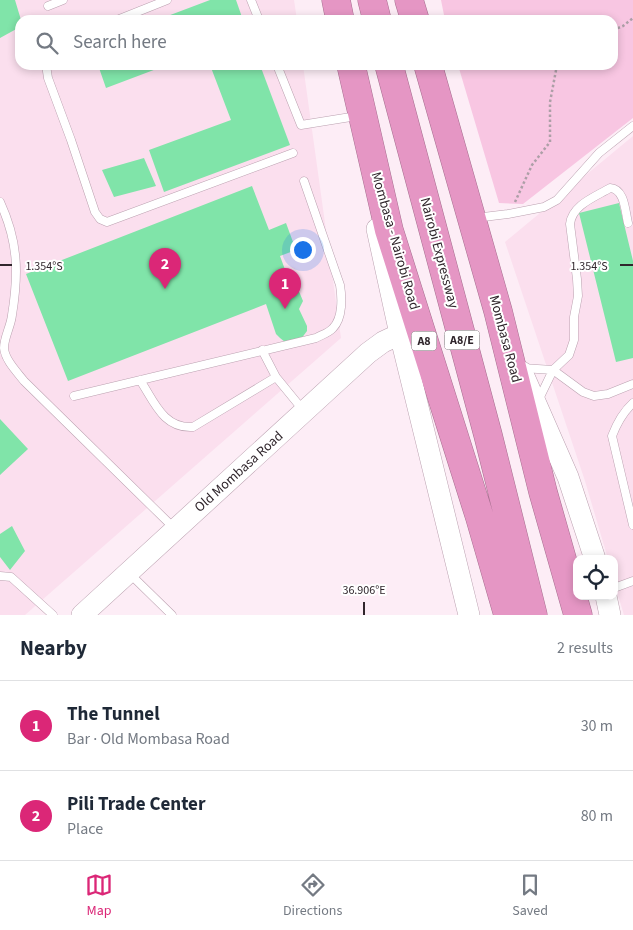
<!DOCTYPE html>
<html lang="en">
<head>
<meta charset="utf-8">
<style>
	body { margin:0; font-family:"Source Sans 3",sans-serif; background:#f6f6f7; color:#1f2937 }
	.controls { position:absolute; right:15px; bottom:15px; display:grid; overflow:hidden; border-radius:10px; box-shadow:0 2px 8px #0003 }
	.controls button { width:45px; height:45px; display:grid; place-items:center; padding:0; border:0; border-bottom:1px solid #e0e1e3; background:#fff; color:#1f2937; font:25px sans-serif }
	.you { position:absolute; left:302px; top:249px; width:18px; height:18px; margin:-12px; border:4px solid #fff; border-radius:50%; background:#1a73e8; box-shadow:0 0 0 8px #1a73e833 }
	.badge { display:grid; place-items:center; width:32px; height:32px; border-radius:50%; background:#db2777; color:#fff; font-size:16px; font-weight:700 }
	.pin { position:absolute; translate:-50% -41px; filter:drop-shadow(0 1px 2px #0008) }
	.pin::after { content:''; position:absolute; top:26px; width:18px; height:15px; background:inherit; clip-path:polygon(0 0,100% 0,50% 100%) }
	.list { margin:0; padding:0; list-style:none }
	h2 { display:flex; justify-content:space-between; align-items:center; height:65px; margin:0; padding:0 20px; font-size:21px }
	h2 small { font-size:16px; font-weight:400; color:#747a83 }
	.list li { display:grid; grid-template-columns:32px 1fr auto; gap:15px; align-items:center; box-sizing:border-box; height:90px; padding:0 20px; border-top:1px solid #e0e1e3 }
	.list b { display:block; font-size:19px; white-space:nowrap }
	.list p { margin:0; font-size:16px; white-space:nowrap; color:#747a83 }
	.list em { font-size:16px; font-style:normal; color:#747a83 }
	.icon { flex:none; width:28px; height:28px; fill:none; stroke:currentColor; stroke-width:2; stroke-linecap:round; stroke-linejoin:round }
	.map { position:relative; flex:none; width:633px; height:615px; overflow:hidden }
	.search { position:absolute; background:#fff; box-shadow:0 2px 8px #0003; left:15px; right:15px; top:15px; height:55px; display:flex; align-items:center; gap:12px; box-sizing:border-box; padding:0 18px; border-radius:15px; color:#747a83; font-size:19px }
	.sheet { height:245px; background:#fff }
	nav { display:flex; justify-content:space-around; align-items:center; box-sizing:border-box; height:70px; border-top:1px solid #e0e1e3; background:#fff; font-size:14px; color:#747a83 }
	nav a { display:grid; justify-items:center; gap:2px }
	nav .on { color:#db2777 }
	.map>svg:first-child { display:block }
</style>
</head>
<body>
<div class="map">
<svg width="633" height="615" viewBox="0 0 633 615">
	<rect width="100%" height="100%" fill="#fdedf6"/>
	<path fill="#fbdfee" d="M0,0H294L297,20H20V65H303L341,338L25,615H0Z
		M633,136V615H624L614,582V559H608L585,481L505,242Z"/>
	<path fill="#f8c6e2" d="M441,0H633V118L523,204L499,203L458,65H613V20H445Z"/>
	<path fill="#80e4a9" d="M0,0H15L21,20L20,27L0,38Z
		M210,0H236L243,20H157Z
		M98,65H167L106,88Z
		M210,65H260L290,145L164,192L149,150L231,120Z
		M144,158L156,186L114,197L102,170Z
		M252,186L269,230L286,223L296,250L280,256L287,275L293,277L303,301L299,309L307,326V331L301,339L285,342L280,338L276,334L266,304L68,381L26,274Z
		M619,203L633,261V358L616,362L579,213Z
		M0,419L28,449L0,475Z
		M12,526L25,551L10,570L0,557V534Z"/>
	<g fill="none" stroke-linecap="round" stroke-linejoin="round">
		<g stroke="#bba1b0" stroke-width="9">
			<path id="lane" d="M251,0L259,20
				M48,6L63,0
				M117,20L167,0
				M46,65L48,78L71,140L95,212L100,219L107,222L293,153
				M277,65L301,125L357,116
				M0,202C18,241 19,272 12,315C11,326 4,337 4,348C5,360 17,372 24,381L174,528
				M475,218L508,214L544,207L557,200L599,153L633,126
				M262,350L276,377L303,410
				M522,368L553,370L583,392L594,396L608,394L633,384
				M140,380C154,401 163,429 193,427L276,377
				M74,396L316,338C321,335 329,333 333,328C343,318 342,297 340,285L304,181
				M538,401L553,370L569,355L574,340V317L578,296L577,279L570,224C572,205 595,197 610,188C625,189 625,211 628,223
				M633,403C623,412 617,423 612,436L633,525
				M130,574L172,615
				M0,576L11,577L53,615
				M614,588L633,581"/>
		</g>
		<g stroke="#bba1b0" stroke-width="22">
			<path id="secondary" d="M377,229L400,334L469,615
				M522,372L568,477L595,559
				M606,596L610,615
				M82,615L368,353L383,342L400,334"/>
		</g>
		<g stroke="#a66f8f" stroke-width="29">
			<path id="highway" d="M336,0L340,20
				M372,0L377,20
				M409,0L415,20
				M351,65L389,230L480,518L508,615
				M389,65L488,435L533,615
				M428,65L498,311L543,492L578,615"/>
		</g>
		<path stroke="#ad9fa7" stroke-width="2.5" stroke-dasharray="2.5 2.5" stroke-linecap="butt" d="M613,30L623,26L633,18
			M515,202L532,165L550,142V102L557,65"/>
		<use href="#lane" stroke="#fff" stroke-width="8"/>
		<use href="#secondary" stroke="#fff" stroke-width="21"/>
		<use href="#highway" stroke="#e596c4" stroke-width="28"/>
	</g>
	<path fill="none" stroke="#30262c" stroke-width="2" d="M0,265H12M620,265H633M364,602V615"/>
	<g text-anchor="middle" dominant-baseline="central" stroke-width="4" stroke-linejoin="round" paint-order="stroke">
		<g fill="#fff" stroke="#6e676b" stroke-width="1">
			<rect x="444.5" y="330.5" width="35" height="19" rx="4"/>
			<rect x="411.5" y="331.5" width="25" height="19" rx="4"/>
		</g>
		<g font-size="12" font-weight="bold" fill="#30262c">
			<text x="462" y="340">A8/E</text>
			<text x="424" y="341">A8</text>
		</g>
		<g font-size="14" fill="#30262c" stroke="#fff">
			<text transform="translate(395 241) rotate(74)">Mombasa - Nairobi Road</text>
			<text transform="translate(439 253) rotate(75)">Nairobi Expressway</text>
			<text transform="translate(505 339) rotate(75)">Mombasa Road</text>
			<text transform="translate(239 472) rotate(-42)">Old Mombasa Road</text>
		</g>
	</g>
	<g font-size="12" text-anchor="middle" fill="#30262c" stroke="#fff" stroke-width="4" stroke-linejoin="round" paint-order="stroke">
		<text x="44" y="270">1.354°S</text>
		<text x="589" y="270">1.354°S</text>
		<text x="364" y="594">36.906°E</text>
	</g>
</svg>
<div class="controls">
<button><svg class="icon" aria-label="locate" viewBox="0 0 24 24"><circle cx="12" cy="12" r="6"/><path d="M12 2v4M12 18v4M2 12h4M18 12h4"/></svg></button>
</div>
<div class="you"></div>
<div class="pin badge" style="left:285px;top:309px">1</div>
<div class="pin badge" style="left:165px;top:289px">2</div>
<div class="search"><svg class="icon" aria-label="search" viewBox="0 0 24 24"><circle cx="10" cy="10" r="6"/><path d="M15 15l6 6"/></svg>Search here</div>
</div>
<section class="sheet">
<h2>Nearby<small>2 results</small></h2>
<ul class="list">
<li><span class="badge">1</span><div><b>The Tunnel</b><p>Bar · Old Mombasa Road</p></div><em>30 m</em></li>
<li><span class="badge">2</span><div><b>Pili Trade Center</b><p>Place</p></div><em>80 m</em></li>
</ul>
</section>
<nav>
<a class="on"><svg class="icon" aria-label="map" viewBox="0 0 24 24"><path d="M3 6l6-2 6 2 6-2v14l-6 2-6-2-6 2zM9 4v14M15 6v14"/></svg>Map</a>
<a><svg class="icon" aria-label="directions" viewBox="0 0 24 24"><path d="M12 3l9 9-9 9-9-9zM9 14v-3h6M13 9l2 2-2 2"/></svg>Directions</a>
<a><svg class="icon" aria-label="saved" viewBox="0 0 24 24"><path d="M7 4h10v16l-5-4-5 4z"/></svg>Saved</a>
</nav>
</body>
</html>
